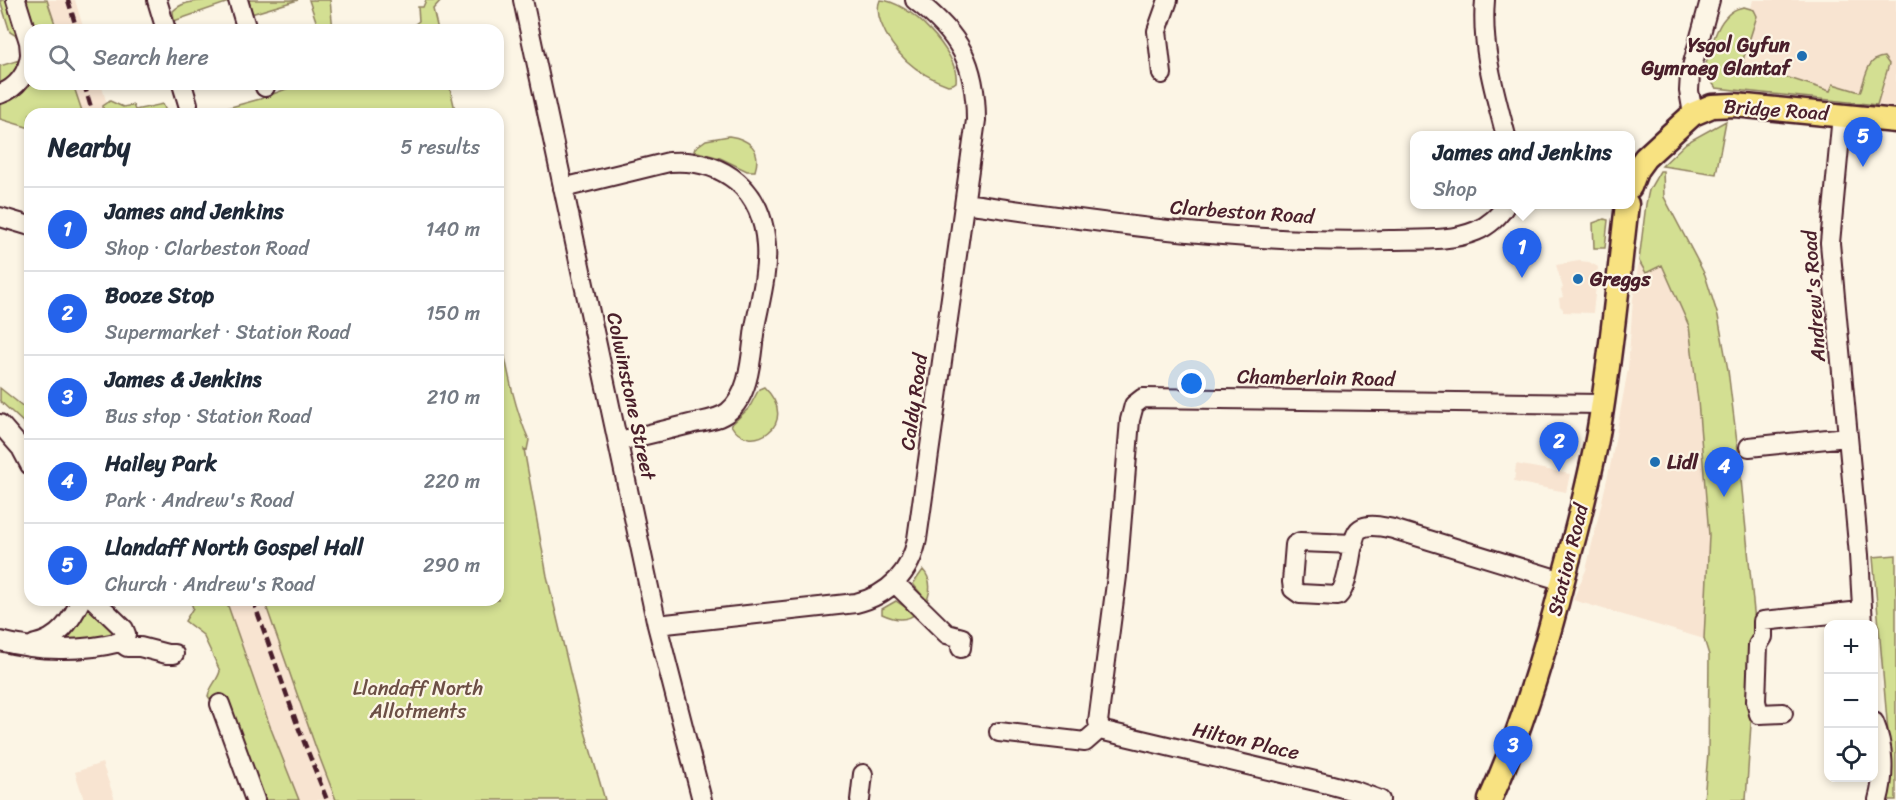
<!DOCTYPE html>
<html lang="en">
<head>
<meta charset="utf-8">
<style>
	body { margin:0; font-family:Sriracha,sans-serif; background:#f6f6f7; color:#1f2937 }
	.controls { position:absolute; right:18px; bottom:18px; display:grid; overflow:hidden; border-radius:12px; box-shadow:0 3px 9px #0003 }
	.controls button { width:54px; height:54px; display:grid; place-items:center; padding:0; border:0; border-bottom:2px solid #e0e1e3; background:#fff; color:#1f2937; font:30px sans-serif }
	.you { position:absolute; left:1192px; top:384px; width:21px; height:21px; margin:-15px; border:4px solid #fff; border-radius:50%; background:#1a73e8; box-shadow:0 0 0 9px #1a73e833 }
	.badge { display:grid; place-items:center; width:39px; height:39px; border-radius:50%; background:#2563eb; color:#fff; font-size:20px; font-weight:700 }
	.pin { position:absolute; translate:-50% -50px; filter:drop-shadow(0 2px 3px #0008) }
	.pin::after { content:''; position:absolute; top:32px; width:21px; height:18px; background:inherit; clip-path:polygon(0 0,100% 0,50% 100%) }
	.popup { position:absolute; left:1410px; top:131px; width:225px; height:78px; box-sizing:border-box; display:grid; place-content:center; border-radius:12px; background:#fff; filter:drop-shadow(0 2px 4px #0005); font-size:20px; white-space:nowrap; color:#747a83 }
	.popup b { font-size:22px; color:#1f2937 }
	.popup::after { content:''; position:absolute; left:50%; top:100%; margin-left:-12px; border:12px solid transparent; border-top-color:#fff }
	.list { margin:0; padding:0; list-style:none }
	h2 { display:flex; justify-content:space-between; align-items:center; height:78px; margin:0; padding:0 24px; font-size:26px }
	h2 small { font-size:20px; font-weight:400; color:#747a83 }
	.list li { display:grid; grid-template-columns:39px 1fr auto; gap:18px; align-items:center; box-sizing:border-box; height:84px; padding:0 24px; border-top:2px solid #e0e1e3 }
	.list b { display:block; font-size:22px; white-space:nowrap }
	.list p { margin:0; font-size:20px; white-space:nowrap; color:#747a83 }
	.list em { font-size:20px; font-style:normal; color:#747a83 }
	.icon { flex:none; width:33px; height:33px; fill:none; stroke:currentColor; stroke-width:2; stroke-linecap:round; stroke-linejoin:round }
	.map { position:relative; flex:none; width:1896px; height:800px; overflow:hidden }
	.search { position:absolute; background:#fff; box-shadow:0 3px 9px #0003; left:24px; top:24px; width:480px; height:66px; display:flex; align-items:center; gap:15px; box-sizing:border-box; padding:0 21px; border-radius:18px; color:#747a83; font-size:22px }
	.panel { position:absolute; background:#fff; box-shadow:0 3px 9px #0003; left:24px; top:108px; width:480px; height:498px; border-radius:18px }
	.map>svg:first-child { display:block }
</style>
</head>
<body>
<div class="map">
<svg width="1896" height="800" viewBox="0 0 1896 800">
	<rect width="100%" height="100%" fill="#fcf5e5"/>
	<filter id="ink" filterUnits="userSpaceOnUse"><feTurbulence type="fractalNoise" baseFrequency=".0167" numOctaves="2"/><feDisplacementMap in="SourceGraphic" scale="12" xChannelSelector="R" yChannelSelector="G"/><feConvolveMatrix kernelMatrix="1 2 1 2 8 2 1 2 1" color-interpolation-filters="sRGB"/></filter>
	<g filter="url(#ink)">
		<path fill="#f8e4d1" d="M47,0H75L84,30H57Z
			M1753,0H1896V107L1716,88L1709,79L1705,66L1716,31L1730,13L1737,8H1751Z
			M73,84H101L110,114H83Z
			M1579,261L1589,262L1598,267L1593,313L1563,312V309L1560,306L1559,298L1563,297L1561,289L1563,288L1556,265Z
			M1639,261L1647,273L1662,265L1689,326L1698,401L1709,535L1704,639L1573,600L1586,570L1611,462L1628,369L1633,299Z
			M1516,464L1570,474L1566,492L1514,482Z
			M226,600H264L316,748L336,800H299L271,729Z
			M102,763L115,800H84L75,772Z"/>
		<path fill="#d3df92" stroke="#8e7f5e" stroke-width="1.5" d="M0,0H8L21,39L10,32Z
			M26,0H47L57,30H36Z
			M207,0H227L229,2L174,21L173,11C183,1 195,2 207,0Z
			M246,0H298L251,14Z
			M309,0H330L333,30H319Z
			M426,0H441L433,9L438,30H407L419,21L418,7H423Z
			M880,0C908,0 960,53 956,82L953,84L948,85C917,74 893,54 881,23C878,15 877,7 880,0Z
			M1744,7L1754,10L1757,16L1742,63L1830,91L1833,84L1860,92C1866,78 1866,58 1884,57L1889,64L1877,105L1716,88C1712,82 1706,76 1706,68C1705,63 1708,58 1709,54C1714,36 1722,10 1744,7Z
			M19,60C17,69 9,79 0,83V66Z
			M30,79V84H73L83,114H30V128L0,119V102Z
			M299,84H449L456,114H205L260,99Z
			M110,101L123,107L133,105L135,110L163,104L167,114H103V106Z
			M1726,121L1716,174L1662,166L1686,143Z
			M729,136C749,139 762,149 755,171H747L720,158L694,151L695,148L706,140Z
			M1660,171H1663L1664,197L1705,275L1718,316L1728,370L1739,459L1756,632L1752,642L1751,724L1746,800H1704L1708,753L1709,655L1704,639L1709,535L1698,401L1689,326L1662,265L1646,273L1639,261L1646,204L1649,190Z
			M1604,219L1608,220L1605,248H1594L1593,223Z
			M498,321C506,361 512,403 529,440L527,450L524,449L547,576L580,714L605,800H336L316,748L264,600H498Z
			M764,387C803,425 748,457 731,425L749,408L759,389Z
			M0,388L30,412V435L25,424L0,401Z
			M1896,555V800H1887L1892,779L1873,557Z
			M923,570C932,579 931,594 925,604L918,598L921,594L913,584Z
			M190,600H226L271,729L299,800H264L231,710L214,705L208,696C210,686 218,680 220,671L203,635L185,621L193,608Z
			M896,601L908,609L911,606L918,612C907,622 895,620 882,614V609Z
			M84,608H93L118,633L100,640H58Z"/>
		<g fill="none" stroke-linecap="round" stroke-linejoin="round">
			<g stroke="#4a1f2b" stroke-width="22">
				<path id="minor" d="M16,0L29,42L30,53
					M157,0L166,30
					M238,0L247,30
					M523,0L657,625L702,800
					M1485,0C1481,47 1494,90 1506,136
					M1162,74L1157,31L1168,0
					M182,84L188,104
					M264,84L265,87
					M0,94C17,88 28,73 30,55
					M1693,114L1689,91L1690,74L1710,0
					M1842,115L1830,243L1859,555L1863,624
					M563,188L669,162C724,158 763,190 766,246C768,272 760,301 755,327C751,354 751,394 728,412C718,420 702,421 690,424C666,430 642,436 619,441
					M965,203C1105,223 1248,245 1390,240C1418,239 1450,242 1476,231C1488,226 1500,216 1506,204
					M0,217L30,226
					M0,424L21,448L30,465
					M1749,447L1847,437
					M1354,544L1300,542L1295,545L1292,582L1293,589L1300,594L1338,596C1352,583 1349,536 1360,529C1369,523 1384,527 1393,529L1563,581
					M895,583L947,634L962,638L961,648
					M657,625L856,603C889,595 911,572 917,539L976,120C976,64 960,34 915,0
					M0,641C38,651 81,652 120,642L126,634L124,629L94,600
					M120,642L127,647H140L167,654H174
					M35,644C58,640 71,621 81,600
					M220,704L255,800
					M1783,713L1759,714L1756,701L1758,645L1763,637V621L1861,611
					M1874,722C1884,746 1885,775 1878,800
					M999,732L1085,742L1101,728
					M860,800L863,774
					M1380,800L1358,792L1328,784L1104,731L1101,728L1098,722L1117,576L1130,420L1134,405L1143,398L1603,404"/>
			</g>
			<g stroke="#4a1f2b" stroke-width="27">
				<path id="major" d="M1630,187L1637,169L1645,158L1693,114L1712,106L1735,105L1896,121
					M1490,800C1522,729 1544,655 1563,580C1576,532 1589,483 1598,434C1611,358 1618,281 1627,204"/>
			</g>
			<use href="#minor" stroke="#fcf5e5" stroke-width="18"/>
			<use href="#major" stroke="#f8e281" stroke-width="22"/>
			<path stroke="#4a1f2b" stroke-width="4.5" stroke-dasharray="9 4.5" stroke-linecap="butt" d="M68,0L77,30
				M84,84L93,114
				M253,600L297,724L327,800"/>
		</g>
	</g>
	<g fill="#1f6fb2" stroke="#fcf5e5" stroke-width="2">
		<circle cx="1802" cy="56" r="6"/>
		<circle cx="1578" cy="279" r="6"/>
		<circle cx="1655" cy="462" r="6"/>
	</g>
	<g text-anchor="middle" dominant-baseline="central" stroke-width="4.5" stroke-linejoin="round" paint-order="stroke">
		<g font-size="20" font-weight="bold" fill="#4a1f2b" stroke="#fcf5e5" text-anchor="start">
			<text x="1790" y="45" text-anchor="end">Ysgol Gyfun<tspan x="1790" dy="23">Gymraeg Glantaf</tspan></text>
			<text x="1590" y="279">Greggs</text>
			<text x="1667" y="462">Lidl</text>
		</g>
		<g font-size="20" fill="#4a1f2b" stroke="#fcf5e5">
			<text transform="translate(1776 110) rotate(4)">Bridge Road</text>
			<text transform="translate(1242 212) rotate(4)">Clarbeston Road</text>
			<text transform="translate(1814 296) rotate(-94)">Andrew's Road</text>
			<text transform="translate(1316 378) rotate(1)">Chamberlain Road</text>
			<text transform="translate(631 396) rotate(78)">Colwinstone Street</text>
			<text transform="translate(914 402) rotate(-82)">Caldy Road</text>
			<text transform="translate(1568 560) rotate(-76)">Station Road</text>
			<text transform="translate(1246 741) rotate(13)">Hilton Place</text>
		</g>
		<g font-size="20" fill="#6c4f45" stroke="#fcf5e5">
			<text x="418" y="688">Llandaff North<tspan x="418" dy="23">Allotments</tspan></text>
		</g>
	</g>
</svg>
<div class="controls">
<button>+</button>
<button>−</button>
<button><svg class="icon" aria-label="locate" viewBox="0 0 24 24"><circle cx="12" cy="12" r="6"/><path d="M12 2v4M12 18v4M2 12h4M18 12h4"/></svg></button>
</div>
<div class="you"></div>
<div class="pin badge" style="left:1522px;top:278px">1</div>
<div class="popup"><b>James and Jenkins</b>Shop</div>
<div class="pin badge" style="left:1559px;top:472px">2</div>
<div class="pin badge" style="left:1513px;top:776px">3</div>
<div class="pin badge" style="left:1724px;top:497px">4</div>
<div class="pin badge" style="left:1863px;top:167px">5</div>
<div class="search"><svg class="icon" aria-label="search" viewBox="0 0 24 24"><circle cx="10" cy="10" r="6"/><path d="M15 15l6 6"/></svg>Search here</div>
<section class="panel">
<h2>Nearby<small>5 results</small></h2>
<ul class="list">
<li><span class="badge">1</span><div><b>James and Jenkins</b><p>Shop · Clarbeston Road</p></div><em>140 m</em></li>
<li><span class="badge">2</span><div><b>Booze Stop</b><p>Supermarket · Station Road</p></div><em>150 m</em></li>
<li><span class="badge">3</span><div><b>James &amp; Jenkins</b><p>Bus stop · Station Road</p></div><em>210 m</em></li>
<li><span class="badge">4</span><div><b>Hailey Park</b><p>Park · Andrew's Road</p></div><em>220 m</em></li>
<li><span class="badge">5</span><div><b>Llandaff North Gospel Hall</b><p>Church · Andrew's Road</p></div><em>290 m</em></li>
</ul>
</section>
</div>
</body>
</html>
